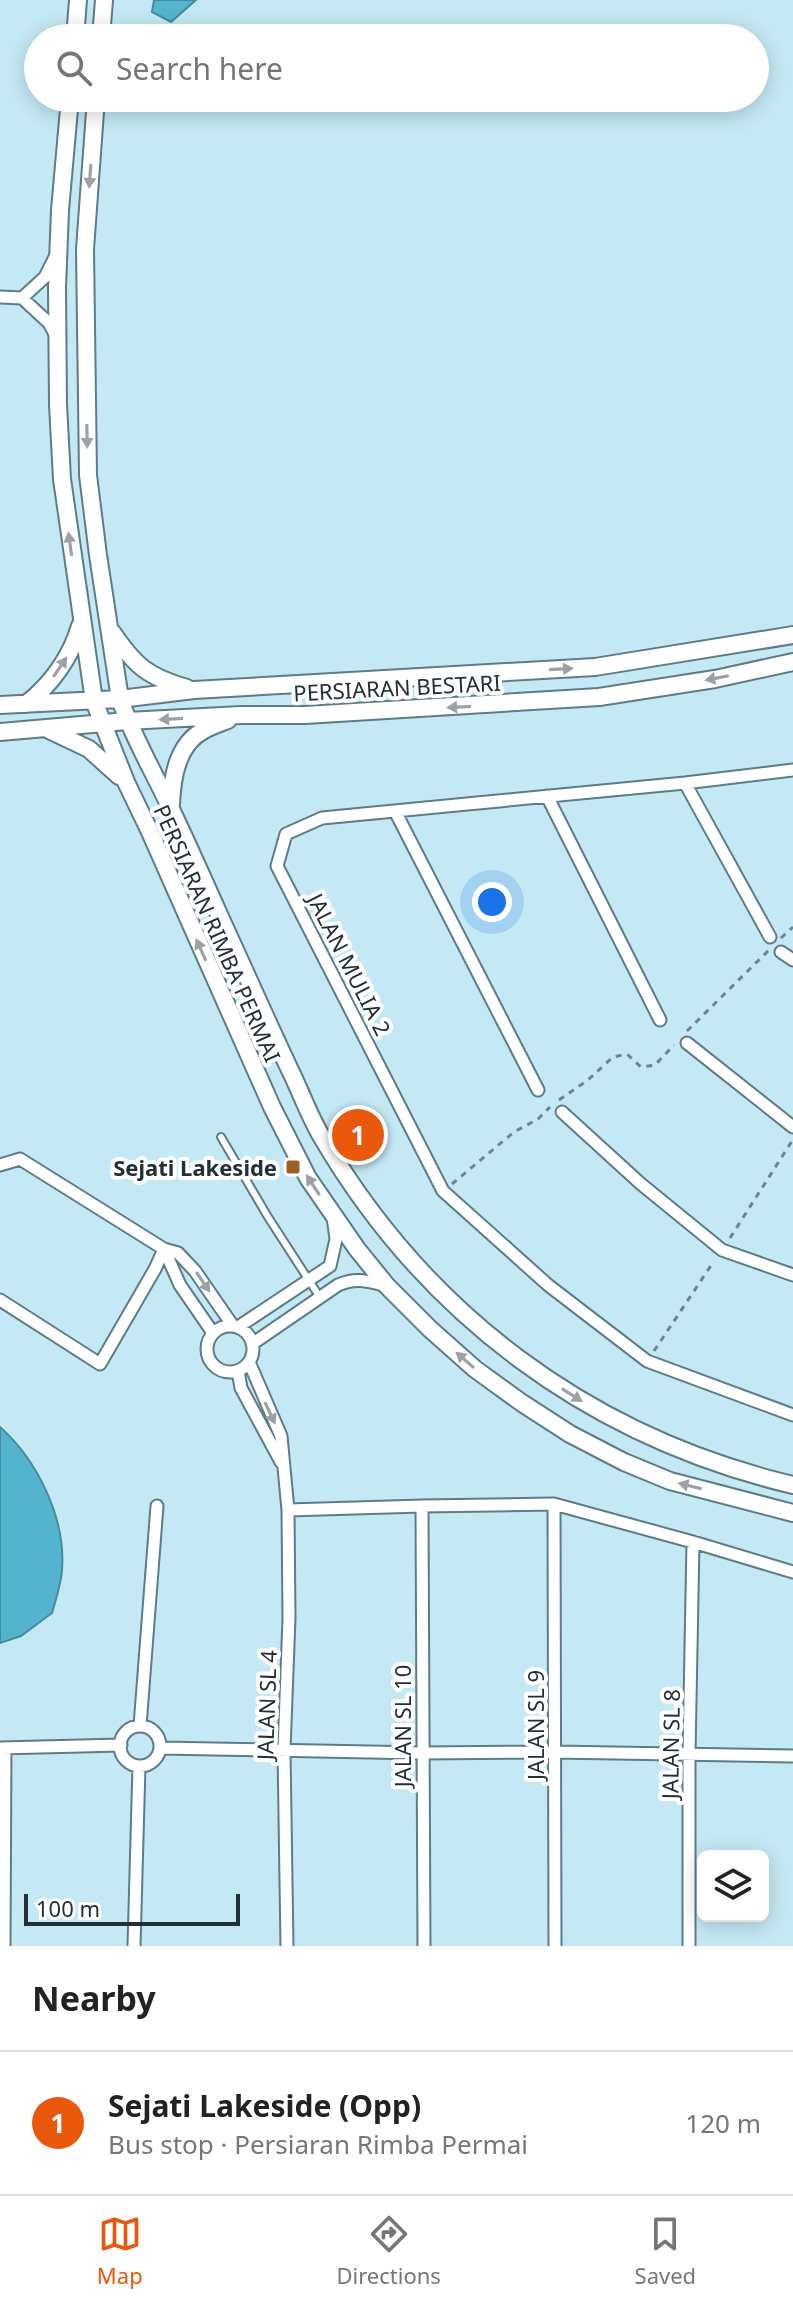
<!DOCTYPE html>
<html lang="en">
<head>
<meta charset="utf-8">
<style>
	body { margin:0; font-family:"Noto Sans",sans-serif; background:#f2f2f2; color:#222 }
	.controls { position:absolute; right:24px; bottom:24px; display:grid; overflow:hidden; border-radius:12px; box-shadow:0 4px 20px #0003 }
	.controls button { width:72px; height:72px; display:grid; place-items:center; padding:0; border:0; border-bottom:2px solid #e0e0e0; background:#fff; color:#222; font:40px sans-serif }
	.scale { position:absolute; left:24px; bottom:20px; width:216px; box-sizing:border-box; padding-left:8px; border:4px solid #222f34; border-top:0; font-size:22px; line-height:28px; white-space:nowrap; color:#222f34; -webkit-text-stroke:6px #fff; paint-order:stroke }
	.you { position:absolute; left:492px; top:902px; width:28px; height:28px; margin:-20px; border:6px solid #fff; border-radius:50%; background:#1a73e8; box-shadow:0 0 0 12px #1a73e833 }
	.badge { display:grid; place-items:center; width:52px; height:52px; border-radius:50%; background:#ea580c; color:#fff; font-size:26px; font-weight:700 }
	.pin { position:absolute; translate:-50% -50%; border:4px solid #fff; box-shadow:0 2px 8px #0006 }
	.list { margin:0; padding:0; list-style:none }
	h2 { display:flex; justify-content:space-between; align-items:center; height:104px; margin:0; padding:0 32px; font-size:34px }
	h2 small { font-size:26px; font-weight:400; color:#767676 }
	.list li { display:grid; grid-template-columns:52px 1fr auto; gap:24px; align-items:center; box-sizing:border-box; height:144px; padding:0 32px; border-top:2px solid #e0e0e0 }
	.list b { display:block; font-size:30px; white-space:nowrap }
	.list p { margin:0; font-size:26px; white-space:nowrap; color:#767676 }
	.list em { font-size:26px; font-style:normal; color:#767676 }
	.icon { flex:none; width:44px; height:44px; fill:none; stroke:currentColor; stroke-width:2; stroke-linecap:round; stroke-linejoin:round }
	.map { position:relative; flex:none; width:793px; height:1946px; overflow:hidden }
	.search { position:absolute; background:#fff; box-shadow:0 4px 20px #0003; left:24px; right:24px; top:24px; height:88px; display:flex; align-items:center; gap:20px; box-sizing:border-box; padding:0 28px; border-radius:44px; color:#767676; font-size:30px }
	.sheet { height:248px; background:#fff }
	nav { display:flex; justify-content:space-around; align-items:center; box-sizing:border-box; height:112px; border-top:2px solid #e0e0e0; background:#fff; font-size:22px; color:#767676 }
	nav a { display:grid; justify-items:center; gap:4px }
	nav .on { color:#ea580c }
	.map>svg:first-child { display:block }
</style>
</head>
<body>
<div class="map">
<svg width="793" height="1946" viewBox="0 0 793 1946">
	<rect width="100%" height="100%" fill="#c5e9f4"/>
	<path fill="#54b4ce" stroke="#458ca0" stroke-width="2" d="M154,0H196L171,22L152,12Z
		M0,1427C38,1461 66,1519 62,1570C61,1584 56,1599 52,1613L21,1636L0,1643Z"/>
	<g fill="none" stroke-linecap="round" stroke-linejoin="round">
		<g stroke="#5c7c86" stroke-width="10">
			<path id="service" d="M221,1137L268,1217L321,1299"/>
		</g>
		<g stroke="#5c7c86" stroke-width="15">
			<path id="minor" d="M0,297L22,298L49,323L55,334
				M22,298L45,277L56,255
				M793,770L685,783L322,818L286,834L277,866L443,1191L548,1285L647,1361L793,1415
				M685,783L770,937
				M547,796L660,1020
				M395,811L538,1090
				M781,952L793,960
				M687,1043L793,1127
				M562,1112L641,1184L722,1250L793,1275
				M0,1165L20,1159L164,1249L178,1253L195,1271L233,1326
				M164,1249L180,1285L213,1333
				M0,1300L100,1364L155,1269L164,1249
				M207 1349a23 23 0 1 1 46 0a23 23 0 1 1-46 0Z
				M238,1327L330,1266L336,1239L333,1217
				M252,1344L338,1285C356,1277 368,1281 387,1286
				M249,1362L281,1436L288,1510L289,1618L284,1750L287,1946
				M238,1371L241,1388L281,1462
				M554,1504L555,1946
				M422,1506L424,1946
				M288,1510L422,1506L554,1504L693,1542L793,1572
				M140,1726L157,1506
				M120 1746a20 20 0 1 1 40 0a20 20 0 1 1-40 0Z
				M0,1748L121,1745
				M160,1748L421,1753L555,1752L793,1756
				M4,1946L5,1748
				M134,1946L139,1766
				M689,1946V1754L693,1542"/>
		</g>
		<g stroke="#5c7c86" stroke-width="20">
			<path id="secondary" d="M75,38L78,0
				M101,38L104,0
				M70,98L60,210L57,288L58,405L62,479L94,701L126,782L150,832L272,1107L308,1178L357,1249L387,1286L430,1329L475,1369L522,1403L570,1434L624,1462L670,1481L793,1513
				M96,98L85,249L88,475L98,555L120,699C133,738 154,772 171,809C188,845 205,883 221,919C244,969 266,1019 289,1068C300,1090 308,1113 320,1134C425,1315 590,1437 793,1485
				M112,632C135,666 148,677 187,688
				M26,704C51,685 71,657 80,626
				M0,705L120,699L194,690L595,667L793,635
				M49,730L89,749L119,776
				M0,732L127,721L241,715H305L599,697L715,679L793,662
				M171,805C172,778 177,744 204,730C211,726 220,723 228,720"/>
		</g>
		<path stroke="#6d858d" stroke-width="3" stroke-dasharray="6 6" stroke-linecap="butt" d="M781,938L793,927
			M687,1031L770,949
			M559,1100L588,1080L613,1057L627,1054L641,1067L655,1065L674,1045
			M452,1184L514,1132L538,1119L550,1107
			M730,1238L792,1141
			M654,1351L714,1261"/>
		<use href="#service" stroke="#fff" stroke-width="6"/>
		<use href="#minor" stroke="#fff" stroke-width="11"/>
		<use href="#secondary" stroke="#fff" stroke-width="16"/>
	</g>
	<defs><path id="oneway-solid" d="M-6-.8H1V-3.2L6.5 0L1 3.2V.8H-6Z" transform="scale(2)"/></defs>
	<g fill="#9ca1a4">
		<use href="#oneway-solid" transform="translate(90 176) rotate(94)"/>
		<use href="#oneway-solid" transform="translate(87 436) rotate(89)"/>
		<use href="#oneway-solid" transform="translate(70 544) rotate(-98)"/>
		<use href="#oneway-solid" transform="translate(60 667) rotate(-56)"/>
		<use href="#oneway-solid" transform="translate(561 669) rotate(-3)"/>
		<use href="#oneway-solid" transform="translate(717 678) rotate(169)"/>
		<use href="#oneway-solid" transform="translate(459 707) rotate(177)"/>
		<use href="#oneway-solid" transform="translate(171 719) rotate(177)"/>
		<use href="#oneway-solid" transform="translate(201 950) rotate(-114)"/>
		<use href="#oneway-solid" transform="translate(313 1185) rotate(-123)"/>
		<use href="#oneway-solid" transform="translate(203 1282) rotate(56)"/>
		<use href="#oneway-solid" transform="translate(465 1360) rotate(-139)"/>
		<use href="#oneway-solid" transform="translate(572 1395) rotate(32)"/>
		<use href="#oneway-solid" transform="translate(270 1413) rotate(65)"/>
		<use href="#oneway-solid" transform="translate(690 1486) rotate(-166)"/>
	</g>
	<rect fill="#9d5f25" stroke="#fff" stroke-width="3" x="285" y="1159" width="16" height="16" rx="4"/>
	<g text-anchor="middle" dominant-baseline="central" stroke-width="8" stroke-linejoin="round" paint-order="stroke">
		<g font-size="22" fill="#222f34" stroke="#fff">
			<text transform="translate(397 687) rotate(-3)">PERSIARAN BESTARI</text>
			<text transform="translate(218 933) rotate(66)">PERSIARAN RIMBA PERMAI</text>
			<text transform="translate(350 964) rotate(63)">JALAN MULIA 2</text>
			<text transform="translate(266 1705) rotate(-88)">JALAN SL 4</text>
			<text transform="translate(535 1725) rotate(-90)">JALAN SL 9</text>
			<text transform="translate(402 1726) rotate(-90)">JALAN SL 10</text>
			<text transform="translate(670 1744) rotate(-89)">JALAN SL 8</text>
		</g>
		<g font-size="22" font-weight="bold" fill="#222f34" stroke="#fff" text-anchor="end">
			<text x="277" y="1167">Sejati Lakeside</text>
		</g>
	</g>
</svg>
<div class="controls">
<button><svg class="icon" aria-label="layers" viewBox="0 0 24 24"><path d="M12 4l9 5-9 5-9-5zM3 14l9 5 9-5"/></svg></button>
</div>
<div class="scale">100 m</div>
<div class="you"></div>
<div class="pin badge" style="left:358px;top:1135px">1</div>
<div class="search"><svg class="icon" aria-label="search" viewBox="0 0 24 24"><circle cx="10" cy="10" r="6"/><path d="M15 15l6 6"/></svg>Search here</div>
</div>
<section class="sheet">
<h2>Nearby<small></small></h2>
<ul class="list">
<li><span class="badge">1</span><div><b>Sejati Lakeside (Opp)</b><p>Bus stop · Persiaran Rimba Permai</p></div><em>120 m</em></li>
</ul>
</section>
<nav>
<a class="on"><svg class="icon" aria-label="map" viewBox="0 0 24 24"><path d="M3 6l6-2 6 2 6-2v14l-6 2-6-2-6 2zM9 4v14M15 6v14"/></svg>Map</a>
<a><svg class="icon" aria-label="directions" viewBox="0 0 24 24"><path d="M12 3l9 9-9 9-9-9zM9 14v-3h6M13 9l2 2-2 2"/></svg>Directions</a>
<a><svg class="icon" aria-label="saved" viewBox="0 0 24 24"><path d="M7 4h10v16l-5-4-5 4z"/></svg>Saved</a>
</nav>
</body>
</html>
